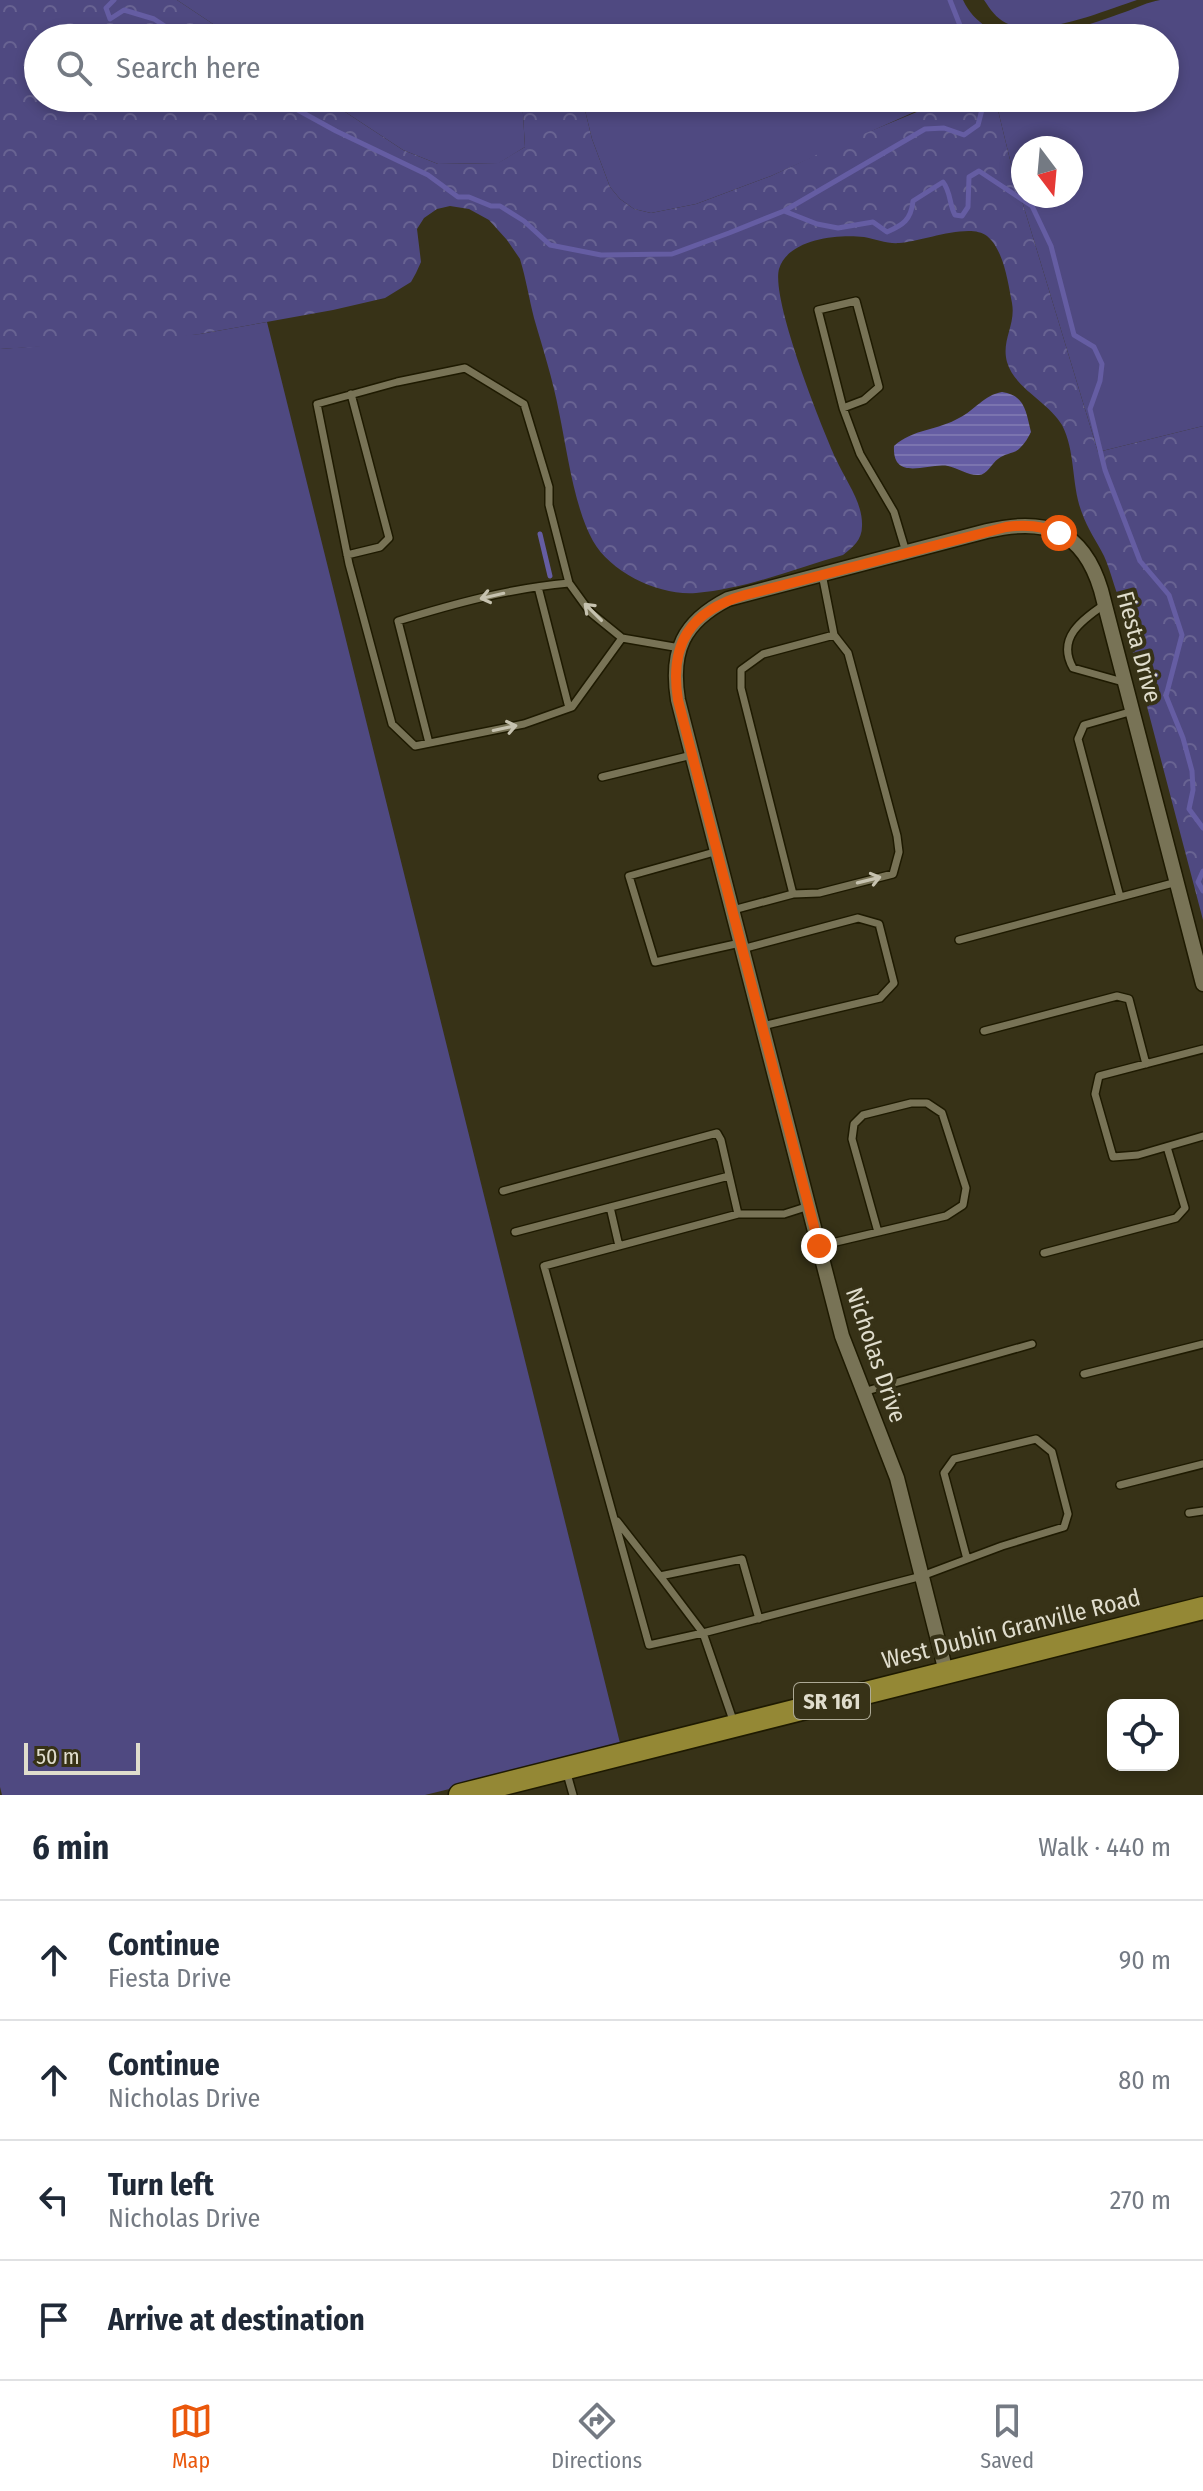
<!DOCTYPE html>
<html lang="en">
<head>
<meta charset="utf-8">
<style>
	body { margin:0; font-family:"Fira Sans Condensed",sans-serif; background:#f6f6f7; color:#1f2937 }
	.controls { position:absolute; right:24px; bottom:24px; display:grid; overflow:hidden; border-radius:16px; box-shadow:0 4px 12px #0003 }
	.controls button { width:72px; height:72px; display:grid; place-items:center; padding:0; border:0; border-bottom:2px solid #e0e1e3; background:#fff; color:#1f2937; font:40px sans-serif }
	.compass { position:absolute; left:1011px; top:136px; width:72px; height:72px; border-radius:50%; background:#fff; box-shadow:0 4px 12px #0003; rotate:164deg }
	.scale { position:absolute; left:24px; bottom:20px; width:116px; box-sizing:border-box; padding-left:8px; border:4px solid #e0ddcd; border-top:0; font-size:22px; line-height:28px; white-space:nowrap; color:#e0ddcd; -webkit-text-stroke:6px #373217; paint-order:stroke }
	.stop { position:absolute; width:24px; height:24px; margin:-18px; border:6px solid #ea580c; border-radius:50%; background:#fff }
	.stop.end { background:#ea580c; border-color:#fff; box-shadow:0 2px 8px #0008 }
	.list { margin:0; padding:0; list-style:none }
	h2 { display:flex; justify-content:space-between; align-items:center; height:104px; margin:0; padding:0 32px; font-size:34px }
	h2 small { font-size:26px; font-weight:400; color:#747a83 }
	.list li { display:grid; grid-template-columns:52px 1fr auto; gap:24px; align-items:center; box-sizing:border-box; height:120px; padding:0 32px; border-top:2px solid #e0e1e3 }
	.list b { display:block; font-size:30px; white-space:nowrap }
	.list p { margin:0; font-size:26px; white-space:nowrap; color:#747a83 }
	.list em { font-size:26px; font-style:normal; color:#747a83 }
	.icon { flex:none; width:44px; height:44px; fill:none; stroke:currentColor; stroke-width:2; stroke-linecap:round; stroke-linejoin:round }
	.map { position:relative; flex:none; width:1203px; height:1795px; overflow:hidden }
	.search { position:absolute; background:#fff; box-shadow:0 4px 12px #0003; left:24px; right:24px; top:24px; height:88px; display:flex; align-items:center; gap:20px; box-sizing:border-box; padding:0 28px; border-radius:44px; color:#747a83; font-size:30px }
	.sheet { height:584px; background:#fff }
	nav { display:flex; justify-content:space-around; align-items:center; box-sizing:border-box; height:112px; border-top:2px solid #e0e1e3; background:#fff; font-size:22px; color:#747a83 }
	nav a { display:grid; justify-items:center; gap:4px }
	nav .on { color:#ea580c }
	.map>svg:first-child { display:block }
</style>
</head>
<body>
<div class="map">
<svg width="1203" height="1795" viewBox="0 0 1203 1795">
	<defs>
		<pattern id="forest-crowns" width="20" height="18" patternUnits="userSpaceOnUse" patternTransform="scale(2)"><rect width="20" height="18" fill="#4f4981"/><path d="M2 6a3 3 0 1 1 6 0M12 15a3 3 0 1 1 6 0" fill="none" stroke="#686392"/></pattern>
		<pattern id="water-rules" width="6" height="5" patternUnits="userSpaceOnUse" patternTransform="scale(2)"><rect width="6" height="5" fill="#655da3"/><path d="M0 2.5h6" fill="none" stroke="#7b74af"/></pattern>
	</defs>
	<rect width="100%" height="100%" fill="#373217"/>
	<path fill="#4f4981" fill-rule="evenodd" d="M177,0H963C993,62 1077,29 1125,12C1136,8 1148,2 1160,0C1174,0 1189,0 1203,0V426L1098,452L1012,168L995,98H1165V38H555L547,35L543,38H234ZM1023,148H1071V196H1023Z
		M984,0H1137C1103,11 1039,39 1006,23C996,18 990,9 984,0Z
		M324,98H522L525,147L499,163L438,164L403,150Z
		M582,98H959L921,109L771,176L696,204L651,213L634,209L620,199L610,187L592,139Z
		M267,322L621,1747L425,1795H2L0,1787V349L200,334Z"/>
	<path fill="url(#forest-crowns)" d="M0,0H177L234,38H38V98H324L403,150L438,164L498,163L525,147L522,98H582L592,139L610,187L620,199L634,209L651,213L696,204L771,176L844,142L941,102L959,98H995L1012,168L1098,452L1203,426V920L1118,596C1113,583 1110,569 1104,556C1097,542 1087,528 1082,513C1071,485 1076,452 1062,425C1048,401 1015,389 1007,362C1001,340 1016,325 1012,303C1008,283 1004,250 987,236C969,222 922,242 899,243C888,244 875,239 864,237C837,234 788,239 779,269C771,300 821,426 836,459C845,480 863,502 862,526C862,540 853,547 843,555C796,568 746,589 696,593C660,596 611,573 593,541C574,507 567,450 559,412C553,380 543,349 534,318C529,298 526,279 520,259L507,240L489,220L469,209L450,206L437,209L424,218L417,229L421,262L416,273L411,282L385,298L333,310L200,334L153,340L0,349Z"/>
	<path fill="url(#water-rules)" d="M1002,392C1025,395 1026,412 1031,432C1028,438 1025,443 1020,448C1014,454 1005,453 998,459C992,463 987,475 979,475C969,476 958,468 948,466C929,462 892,483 894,446C912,429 939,430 959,418C975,410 984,395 1002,392Z"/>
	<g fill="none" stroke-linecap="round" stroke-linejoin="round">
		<path stroke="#655da3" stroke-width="5" d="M114,0L106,8L110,19L124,10L154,19L183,38
			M950,0L965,38
			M276,98L336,131L428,175L458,197H469L491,206H500L524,221L550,245L601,255L672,254L729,233L784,211L925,129L944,128L964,135L978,125L985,98
			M784,211L817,224L838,228L873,222L887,232C903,225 911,220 913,201L943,182C951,192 949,204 955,215L962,216L968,207L969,177L979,171L1032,206L1051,246L1074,335L1094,347L1102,364L1100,381L1090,409L1105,470L1140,561L1169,595L1182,635L1166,696L1183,738L1192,771L1193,790L1189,809L1203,828
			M540,534L550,576
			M1203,871L1198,882L1203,891"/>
		<g stroke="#1e1a01" stroke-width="10">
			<path id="lane" d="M843,408L864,400L879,387L856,301L818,310L843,408L860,454L894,512L906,552
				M347,555L380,547L389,538L351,394
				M538,587L569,708
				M1105,604C1082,620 1056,638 1073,668L1123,682
				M622,638L572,707L524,724L415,746L392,724L349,564L317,404L397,382L465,368L524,404L549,487V505L569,583L590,612L622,638L680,648
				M429,743L398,621C453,604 511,588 569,583
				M602,777L692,755
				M718,851L629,876L655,962L740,943
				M793,894L819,893L893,874L899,852L897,836L848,653L834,635
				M1120,897L1078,739L1084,725L1133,711
				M733,910L793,894L741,688V670L763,654L834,635L822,574
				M959,940L1177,882
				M742,949L858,918L879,924L894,983L880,998L762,1026
				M984,1031L1117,996L1129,999L1146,1064
				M1203,1049L1099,1076L1095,1094L1113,1157L1138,1155L1203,1136
				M503,1191L717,1133L721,1140L738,1214
				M610,1207L619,1246
				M515,1232L729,1176
				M819,1246L946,1216L963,1205L966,1188L942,1113L927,1103H911L863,1115L854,1124L852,1139L878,1232
				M1044,1253L1176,1218L1185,1208L1167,1147
				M1084,1374L1203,1344
				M863,1392L1032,1344
				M1120,1485L1203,1464
				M1189,1513L1203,1511
				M617,1521L660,1576
				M759,1619L742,1559L660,1576L703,1633L649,1645L544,1266L738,1214H784L809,1206
				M734,1723L703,1633L922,1576L1002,1546L1064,1527L1068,1514L1052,1452L1036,1439L954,1459L944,1473L967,1559
				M566,1770L573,1795"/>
		</g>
		<g stroke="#1e1a01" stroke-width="17">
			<path id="street" d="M946,1672L897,1478L842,1336L678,700C670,651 683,622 728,599L987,531C1046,517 1083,530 1101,590L1203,984"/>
		</g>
		<g stroke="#1e1a01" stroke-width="25">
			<path id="primary" d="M460,1795L1203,1608"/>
		</g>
		<use href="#lane" stroke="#787356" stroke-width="7"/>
		<use href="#street" stroke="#787356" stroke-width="14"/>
		<use href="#primary" stroke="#948835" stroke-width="22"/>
	</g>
	<defs><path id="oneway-shaft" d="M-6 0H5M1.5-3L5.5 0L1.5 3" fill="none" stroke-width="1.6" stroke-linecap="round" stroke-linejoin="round" transform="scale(2)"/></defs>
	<g stroke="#c6c2af">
		<use href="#oneway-shaft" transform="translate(492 596) rotate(167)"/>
		<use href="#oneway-shaft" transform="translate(593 612) rotate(-135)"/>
		<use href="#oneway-shaft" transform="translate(505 728) rotate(-12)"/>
		<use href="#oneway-shaft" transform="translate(869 880) rotate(-14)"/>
	</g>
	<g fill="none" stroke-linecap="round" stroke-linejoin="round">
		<path stroke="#ea580c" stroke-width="10" d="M819,1246L678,700C669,644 690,611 745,595L1006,527C1026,524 1041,526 1059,533"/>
	</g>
	<g text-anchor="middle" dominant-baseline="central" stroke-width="8" stroke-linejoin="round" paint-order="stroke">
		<rect fill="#373217" stroke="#adaa96" stroke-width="2" x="794" y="1683" width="76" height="36" rx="6"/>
		<g font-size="22" font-weight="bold" fill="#e0ddcd">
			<text x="832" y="1701">SR 161</text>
		</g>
		<g font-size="24" fill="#e0ddcd" stroke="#373217">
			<text transform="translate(1139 647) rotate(75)">Fiesta Drive</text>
			<text transform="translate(876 1355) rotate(71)">Nicholas Drive</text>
			<text transform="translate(1011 1629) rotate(-14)">West Dublin Granville Road</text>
		</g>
	</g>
</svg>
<div class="controls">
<button><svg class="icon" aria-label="locate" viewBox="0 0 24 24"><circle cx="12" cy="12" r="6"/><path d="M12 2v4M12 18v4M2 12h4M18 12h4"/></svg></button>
</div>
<svg class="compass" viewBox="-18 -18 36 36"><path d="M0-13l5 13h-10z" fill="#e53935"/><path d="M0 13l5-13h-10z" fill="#747a83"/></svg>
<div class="scale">50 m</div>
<div class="stop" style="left:1059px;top:533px"></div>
<div class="stop end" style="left:819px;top:1246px"></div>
<div class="search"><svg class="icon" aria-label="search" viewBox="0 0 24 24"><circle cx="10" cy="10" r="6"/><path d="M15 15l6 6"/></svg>Search here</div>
</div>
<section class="sheet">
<h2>6 min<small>Walk · 440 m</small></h2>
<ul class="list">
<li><svg class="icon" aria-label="ahead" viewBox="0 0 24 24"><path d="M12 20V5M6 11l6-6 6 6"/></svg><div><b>Continue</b><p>Fiesta Drive</p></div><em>90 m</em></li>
<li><svg class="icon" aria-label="ahead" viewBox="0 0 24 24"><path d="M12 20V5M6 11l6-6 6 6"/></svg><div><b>Continue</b><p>Nicholas Drive</p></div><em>80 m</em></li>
<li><svg class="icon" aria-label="left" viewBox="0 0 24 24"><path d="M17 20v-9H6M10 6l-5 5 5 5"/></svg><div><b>Turn left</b><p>Nicholas Drive</p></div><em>270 m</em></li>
<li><svg class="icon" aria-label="arrive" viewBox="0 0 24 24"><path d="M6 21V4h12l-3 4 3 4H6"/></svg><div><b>Arrive at destination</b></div></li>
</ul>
</section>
<nav>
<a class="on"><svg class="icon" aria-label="map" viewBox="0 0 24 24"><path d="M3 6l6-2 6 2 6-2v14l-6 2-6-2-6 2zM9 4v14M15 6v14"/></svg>Map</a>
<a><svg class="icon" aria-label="directions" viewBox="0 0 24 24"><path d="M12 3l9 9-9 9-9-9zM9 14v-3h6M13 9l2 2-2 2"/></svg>Directions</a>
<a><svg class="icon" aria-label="saved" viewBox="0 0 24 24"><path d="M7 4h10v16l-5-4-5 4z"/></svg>Saved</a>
</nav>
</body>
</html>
